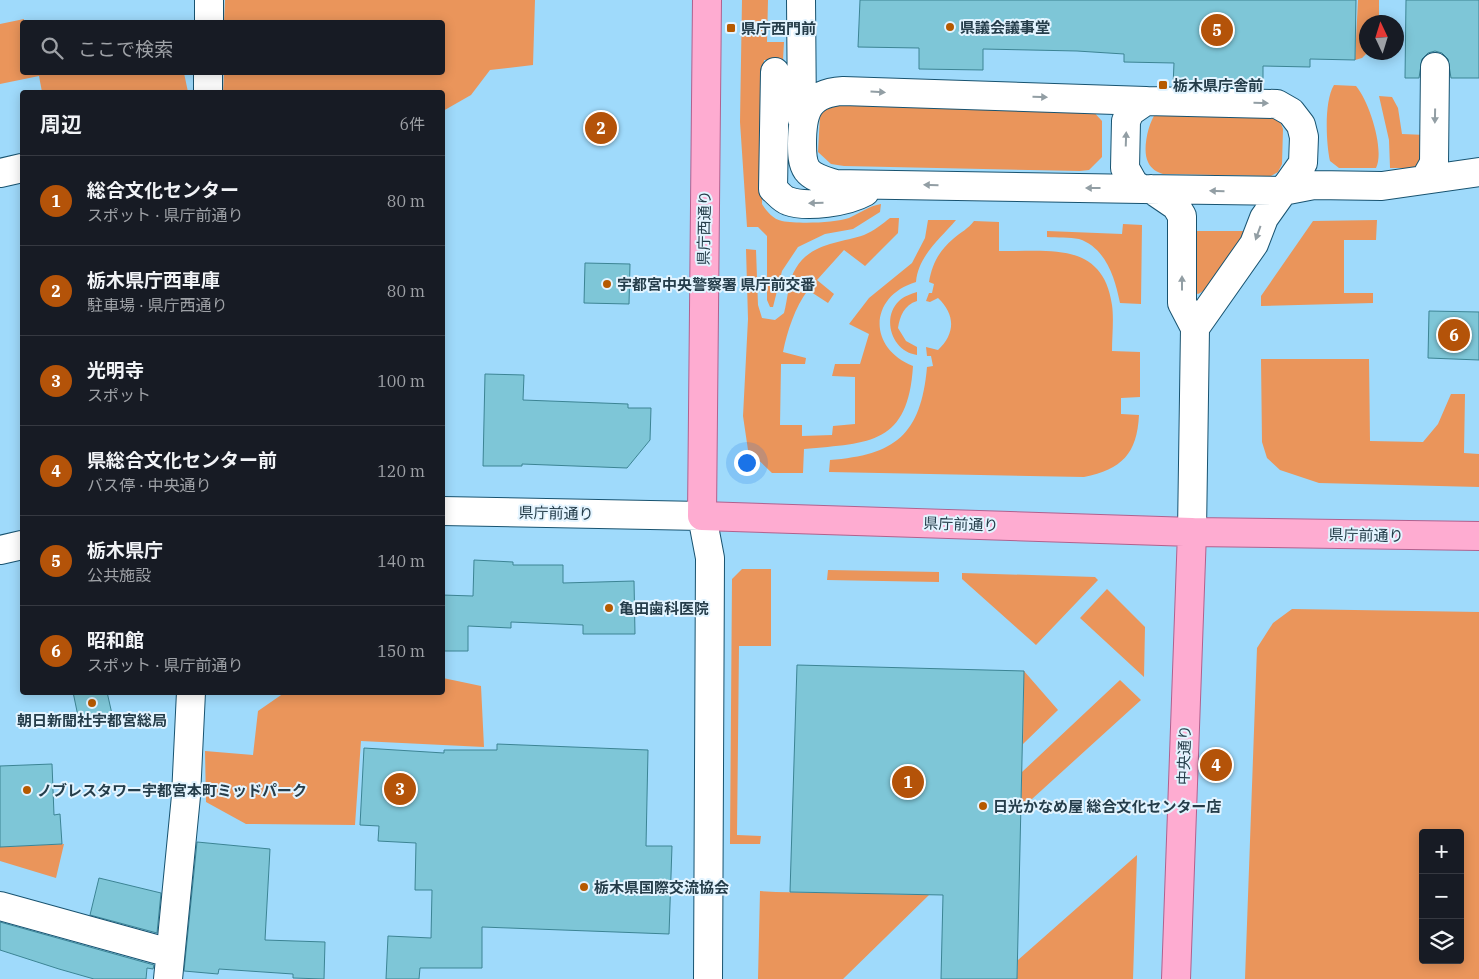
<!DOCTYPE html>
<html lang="ja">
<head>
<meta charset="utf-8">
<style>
	body { margin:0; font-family:"IBM Plex Serif","Noto Sans JP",serif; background:#20242c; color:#f1f3f6 }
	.controls { position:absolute; right:15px; bottom:15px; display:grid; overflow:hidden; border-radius:5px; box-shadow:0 2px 12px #0003 }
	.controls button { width:45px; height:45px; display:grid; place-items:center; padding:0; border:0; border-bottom:1px solid #363941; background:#171b24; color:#f1f3f6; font:25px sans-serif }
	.compass { position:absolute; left:1359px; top:15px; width:45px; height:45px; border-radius:50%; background:#171b24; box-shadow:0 2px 12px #0003; rotate:356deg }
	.you { position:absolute; left:746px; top:462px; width:18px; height:18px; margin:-12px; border:4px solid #fff; border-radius:50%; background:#1a73e8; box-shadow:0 0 0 8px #1a73e833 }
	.badge { display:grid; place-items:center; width:32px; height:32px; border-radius:50%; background:#b45309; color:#fff; font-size:16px; font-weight:700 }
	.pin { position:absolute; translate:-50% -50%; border:2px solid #fff; box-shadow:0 1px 5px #0006 }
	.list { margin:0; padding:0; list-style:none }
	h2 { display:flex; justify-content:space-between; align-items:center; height:65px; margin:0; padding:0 20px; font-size:21px }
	h2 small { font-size:16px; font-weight:400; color:#9ea1a6 }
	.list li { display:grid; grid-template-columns:32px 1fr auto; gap:15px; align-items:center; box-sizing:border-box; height:90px; padding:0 20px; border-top:1px solid #363941 }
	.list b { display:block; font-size:19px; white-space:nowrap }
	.list p { margin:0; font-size:16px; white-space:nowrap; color:#9ea1a6 }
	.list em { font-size:16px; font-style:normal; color:#9ea1a6 }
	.icon { flex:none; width:28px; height:28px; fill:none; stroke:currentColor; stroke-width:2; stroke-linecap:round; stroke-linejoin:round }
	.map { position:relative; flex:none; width:1479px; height:979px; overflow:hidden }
	.search { position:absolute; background:#171b24; box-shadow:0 2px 12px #0003; left:20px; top:20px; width:425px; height:55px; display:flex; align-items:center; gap:12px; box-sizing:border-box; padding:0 18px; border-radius:5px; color:#9ea1a6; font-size:19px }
	.panel { position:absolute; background:#171b24; box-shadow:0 2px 12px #0003; left:20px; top:90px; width:425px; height:605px; border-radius:5px }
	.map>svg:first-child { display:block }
</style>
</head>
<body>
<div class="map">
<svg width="1479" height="979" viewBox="0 0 1479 979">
	<rect width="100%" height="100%" fill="#9fdafb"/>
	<path fill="#ea955b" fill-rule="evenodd" d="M225,0H535L533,65L490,70L471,95L443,111L442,92H223L224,73L442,72V22H224Z
		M742,0H768L767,42H784L783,60H764L762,204C767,212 773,219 782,221C798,224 835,223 849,218C860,213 869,206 881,204L880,212L853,229L825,234L798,247L782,271L773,307H770L767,300V236L758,227H747L740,122Z
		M1358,0H1379V22H1366L1367,53L1362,58L1355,60Z
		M24,19L22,72L184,73L188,92H42L39,76L0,84V24Z
		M1334,85L1356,86C1369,101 1385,150 1376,168H1339L1330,161C1326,143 1324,101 1334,85Z
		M1379,96L1392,97L1398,108L1402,134L1426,135V158L1418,168H1390L1389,140Z
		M831,101L1090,108L1102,121V157L1089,170L1080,171L844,166L831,164L818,152L820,115Z
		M1156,113H1268L1280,121L1283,129L1282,164L1278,172L1271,176L1163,174C1157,172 1151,169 1148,162C1142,151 1148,123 1156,113Z
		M890,218H899L898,233L865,266L844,250L817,280L834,294L828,303L808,290C795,307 787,332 783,352L806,358L805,364H781L780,425H802V436L832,435L833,426L855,424V377L832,376L835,364H860L869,334L849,324L869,298L912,263L925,238L928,220H956C940,239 918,256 916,282C869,296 867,348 913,366C908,444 871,443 804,449L803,473H772L748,450L743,416L748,319L746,249L756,250L758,305L762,318L775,320L784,313C788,299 788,280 796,268C811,243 840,243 864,235C874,231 882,224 890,218Z
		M1377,220L1376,240H1344V293H1373V303L1261,306V296L1313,221Z
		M974,221L999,222V251C1047,252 1103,240 1112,305C1114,319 1112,336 1112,351L1140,352V397L1121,398V414L1139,415C1137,454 1122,469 1084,477L829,472L830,460C895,455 921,435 927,367L933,366L931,356H927L926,347L938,350C956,333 955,314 938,298L930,302L926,301L929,293H932L934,284L929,282C932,264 939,251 953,239C961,232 968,229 974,221Z
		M1123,224L1142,225L1141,304L1120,303C1115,278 1106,248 1079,239C1070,237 1057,238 1047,237V231L1122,234Z
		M1191,231H1245C1242,245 1211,290 1198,294L1193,292Z
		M917,292V301C904,305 900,316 898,328L906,341L917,347V355C892,352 881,318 899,301C904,296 911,294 917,292Z
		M1261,359H1369L1370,441L1423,442L1438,424L1451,394H1465L1464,453L1479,454V487L1319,483L1280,470L1267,458L1262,442Z
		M742,569H771V646H739L737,835L761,836L760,844H730L732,579Z
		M828,570L939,572V582L827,580Z
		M962,573L1095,577L1098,580L1036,645L962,579Z
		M1107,589L1145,627L1144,677L1080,618Z
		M1292,609L1479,612V979H1245L1257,648L1273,623ZM1423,833H1460V960H1423Z
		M1024,671L1058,710L1023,744Z
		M443,678L481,686L484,747L361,741L355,825L246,824L206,802L205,751L253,755L258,711L284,693L442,692Z
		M1120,680L1141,700L1021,809L1022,772Z
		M64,844L56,878L0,861V847Z
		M1137,855L1133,979H1017L1018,960Z
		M760,891L776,892L929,895L843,979H758Z"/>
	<path fill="#7ec6d7" stroke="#3c8494" d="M860,0H1356L1355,60L1310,59V67L1263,66V88L1173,86L1174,63L1124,62V54L1077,51L983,49V70L919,69V48L858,47Z
		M1406,0H1479V78H1451L1448,59L1442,53L1435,51L1428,53L1422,59L1419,78H1405Z
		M585,263L630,264L629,304L584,303Z
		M1429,311L1479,312V360L1428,358Z
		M485,374L524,375L523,400L628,404V408H651L650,440L627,468L522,464V466H483Z
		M474,560L513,562V565H563V583L634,581L635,634H583V625L511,622V628L468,626V651H442V595L473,596Z
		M797,665L1024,671L1017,979H941L943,895L790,892Z
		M73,692H107L112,714L79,721Z
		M497,744L648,750L646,846H672L669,934L482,927V968H420L419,979H386L388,936L431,938L432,890H415L416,843L378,841L379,826L360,825L364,748L444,753V750H497Z
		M52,764L54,815L60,814L62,844L0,847V766Z
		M197,842L270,849L265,940L325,942L324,979L293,978V974L219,969L218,974L184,971Z
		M99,878L161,893L157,933L90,915Z
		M0,922L154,965L153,969L147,968L146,979H94L59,969L0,950Z"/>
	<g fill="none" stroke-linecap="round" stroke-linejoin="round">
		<g stroke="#185370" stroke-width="30">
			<path id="minor" d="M801,0L802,119
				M209,22V0
				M775,72L773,189C777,192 782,199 788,201C807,208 847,202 865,192
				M208,92V72
				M0,173L22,168
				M1425,179L1434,163L1435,67
				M1142,189L835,184C826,181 813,178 807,170C802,163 802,152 802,144C802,113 807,93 843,91L1146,101
				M1151,189L1176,206L1182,216V303L1195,328
				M442,511L702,516L710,558L708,979
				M1192,532L1195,328L1254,244L1264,218L1303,163L1304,137L1301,125L1291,112L1277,104L1146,101L1130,112L1126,121L1125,168L1134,184L1142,189L1283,191L1314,185L1382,186L1479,172
				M0,550L22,545
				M0,906L170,953
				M168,979L186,796L191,692"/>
		</g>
		<g stroke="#b1618e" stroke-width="30">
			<path id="major" d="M707,0L702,516L1192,532L1479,536
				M1176,979L1192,532"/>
		</g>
		<use href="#minor" stroke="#fff" stroke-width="28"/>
		<use href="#major" stroke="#feacd1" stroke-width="28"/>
	</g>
	<defs><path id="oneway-solid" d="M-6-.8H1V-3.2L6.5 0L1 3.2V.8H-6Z" transform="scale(1.25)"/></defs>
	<g fill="#929ea4">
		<use href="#oneway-solid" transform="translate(878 92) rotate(3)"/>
		<use href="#oneway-solid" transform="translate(1040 97) rotate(1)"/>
		<use href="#oneway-solid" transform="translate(1261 103) rotate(1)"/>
		<use href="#oneway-solid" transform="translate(1435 116) rotate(91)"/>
		<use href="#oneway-solid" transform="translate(1126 139) rotate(-88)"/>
		<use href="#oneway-solid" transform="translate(931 185) rotate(-179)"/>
		<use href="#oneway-solid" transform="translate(1093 188) rotate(-180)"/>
		<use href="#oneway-solid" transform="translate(1217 191) rotate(-179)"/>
		<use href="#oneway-solid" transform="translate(816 203) rotate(179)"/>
		<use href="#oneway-solid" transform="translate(1258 233) rotate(110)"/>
		<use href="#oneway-solid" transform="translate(1182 283) rotate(-90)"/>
	</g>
	<g fill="#b65a00" stroke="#e3f4ff" stroke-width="2">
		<circle cx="950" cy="27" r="5"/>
		<rect x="726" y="23" width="10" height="10" rx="2.5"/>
		<rect x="1158" y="80" width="10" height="10" rx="2.5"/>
		<circle cx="607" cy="284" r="5"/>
		<circle cx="609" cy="608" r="5"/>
		<circle cx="92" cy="703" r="5"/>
		<circle cx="27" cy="790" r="5"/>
		<circle cx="983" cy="806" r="5"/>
		<circle cx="584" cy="887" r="5"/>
	</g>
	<g text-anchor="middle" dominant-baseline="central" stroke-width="4" stroke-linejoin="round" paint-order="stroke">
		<g font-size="15" font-weight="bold" fill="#253d4a" stroke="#e3f4ff" text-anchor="start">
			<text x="960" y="27">県議会議事堂</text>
			<text x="741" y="28">県庁西門前</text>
			<text x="1173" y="85">栃木県庁舎前</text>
			<text x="617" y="284">宇都宮中央警察署 県庁前交番</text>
			<text x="619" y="608">亀田歯科医院</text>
			<text x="92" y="720" text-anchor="middle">朝日新聞社宇都宮総局</text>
			<text x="37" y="790">ノブレスタワー宇都宮本町ミッドパーク</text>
			<text x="993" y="806">日光かなめ屋 総合文化センター店</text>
			<text x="594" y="887">栃木県国際交流協会</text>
		</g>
		<g font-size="15" fill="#253d4a" stroke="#e3f4ff">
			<text transform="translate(704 228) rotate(-89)">県庁西通り</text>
			<text transform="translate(556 513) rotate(1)">県庁前通り</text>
			<text transform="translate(961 524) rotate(2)">県庁前通り</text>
			<text transform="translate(1366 535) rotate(1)">県庁前通り</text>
			<text transform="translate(1184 755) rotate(-88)">中央通り</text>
		</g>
	</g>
</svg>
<div class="controls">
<button>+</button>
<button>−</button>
<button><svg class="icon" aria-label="layers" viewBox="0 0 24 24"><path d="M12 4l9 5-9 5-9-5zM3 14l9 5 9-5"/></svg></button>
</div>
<svg class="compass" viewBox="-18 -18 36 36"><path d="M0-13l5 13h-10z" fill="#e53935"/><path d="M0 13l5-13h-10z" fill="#9ea1a6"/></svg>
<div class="you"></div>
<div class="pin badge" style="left:908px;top:782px">1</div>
<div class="pin badge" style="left:601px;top:128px">2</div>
<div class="pin badge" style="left:400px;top:789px">3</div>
<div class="pin badge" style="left:1216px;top:765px">4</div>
<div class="pin badge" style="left:1217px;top:30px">5</div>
<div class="pin badge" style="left:1454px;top:335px">6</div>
<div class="search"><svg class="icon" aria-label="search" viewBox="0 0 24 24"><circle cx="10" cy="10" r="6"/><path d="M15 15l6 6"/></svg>ここで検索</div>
<section class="panel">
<h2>周辺<small>6件</small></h2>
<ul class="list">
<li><span class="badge">1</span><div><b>総合文化センター</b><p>スポット · 県庁前通り</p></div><em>80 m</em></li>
<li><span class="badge">2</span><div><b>栃木県庁西車庫</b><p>駐車場 · 県庁西通り</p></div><em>80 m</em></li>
<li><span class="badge">3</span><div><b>光明寺</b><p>スポット</p></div><em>100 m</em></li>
<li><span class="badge">4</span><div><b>県総合文化センター前</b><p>バス停 · 中央通り</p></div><em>120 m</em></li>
<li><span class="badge">5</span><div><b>栃木県庁</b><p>公共施設</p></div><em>140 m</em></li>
<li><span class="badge">6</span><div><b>昭和館</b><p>スポット · 県庁前通り</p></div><em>150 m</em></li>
</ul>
</section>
</div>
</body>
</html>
